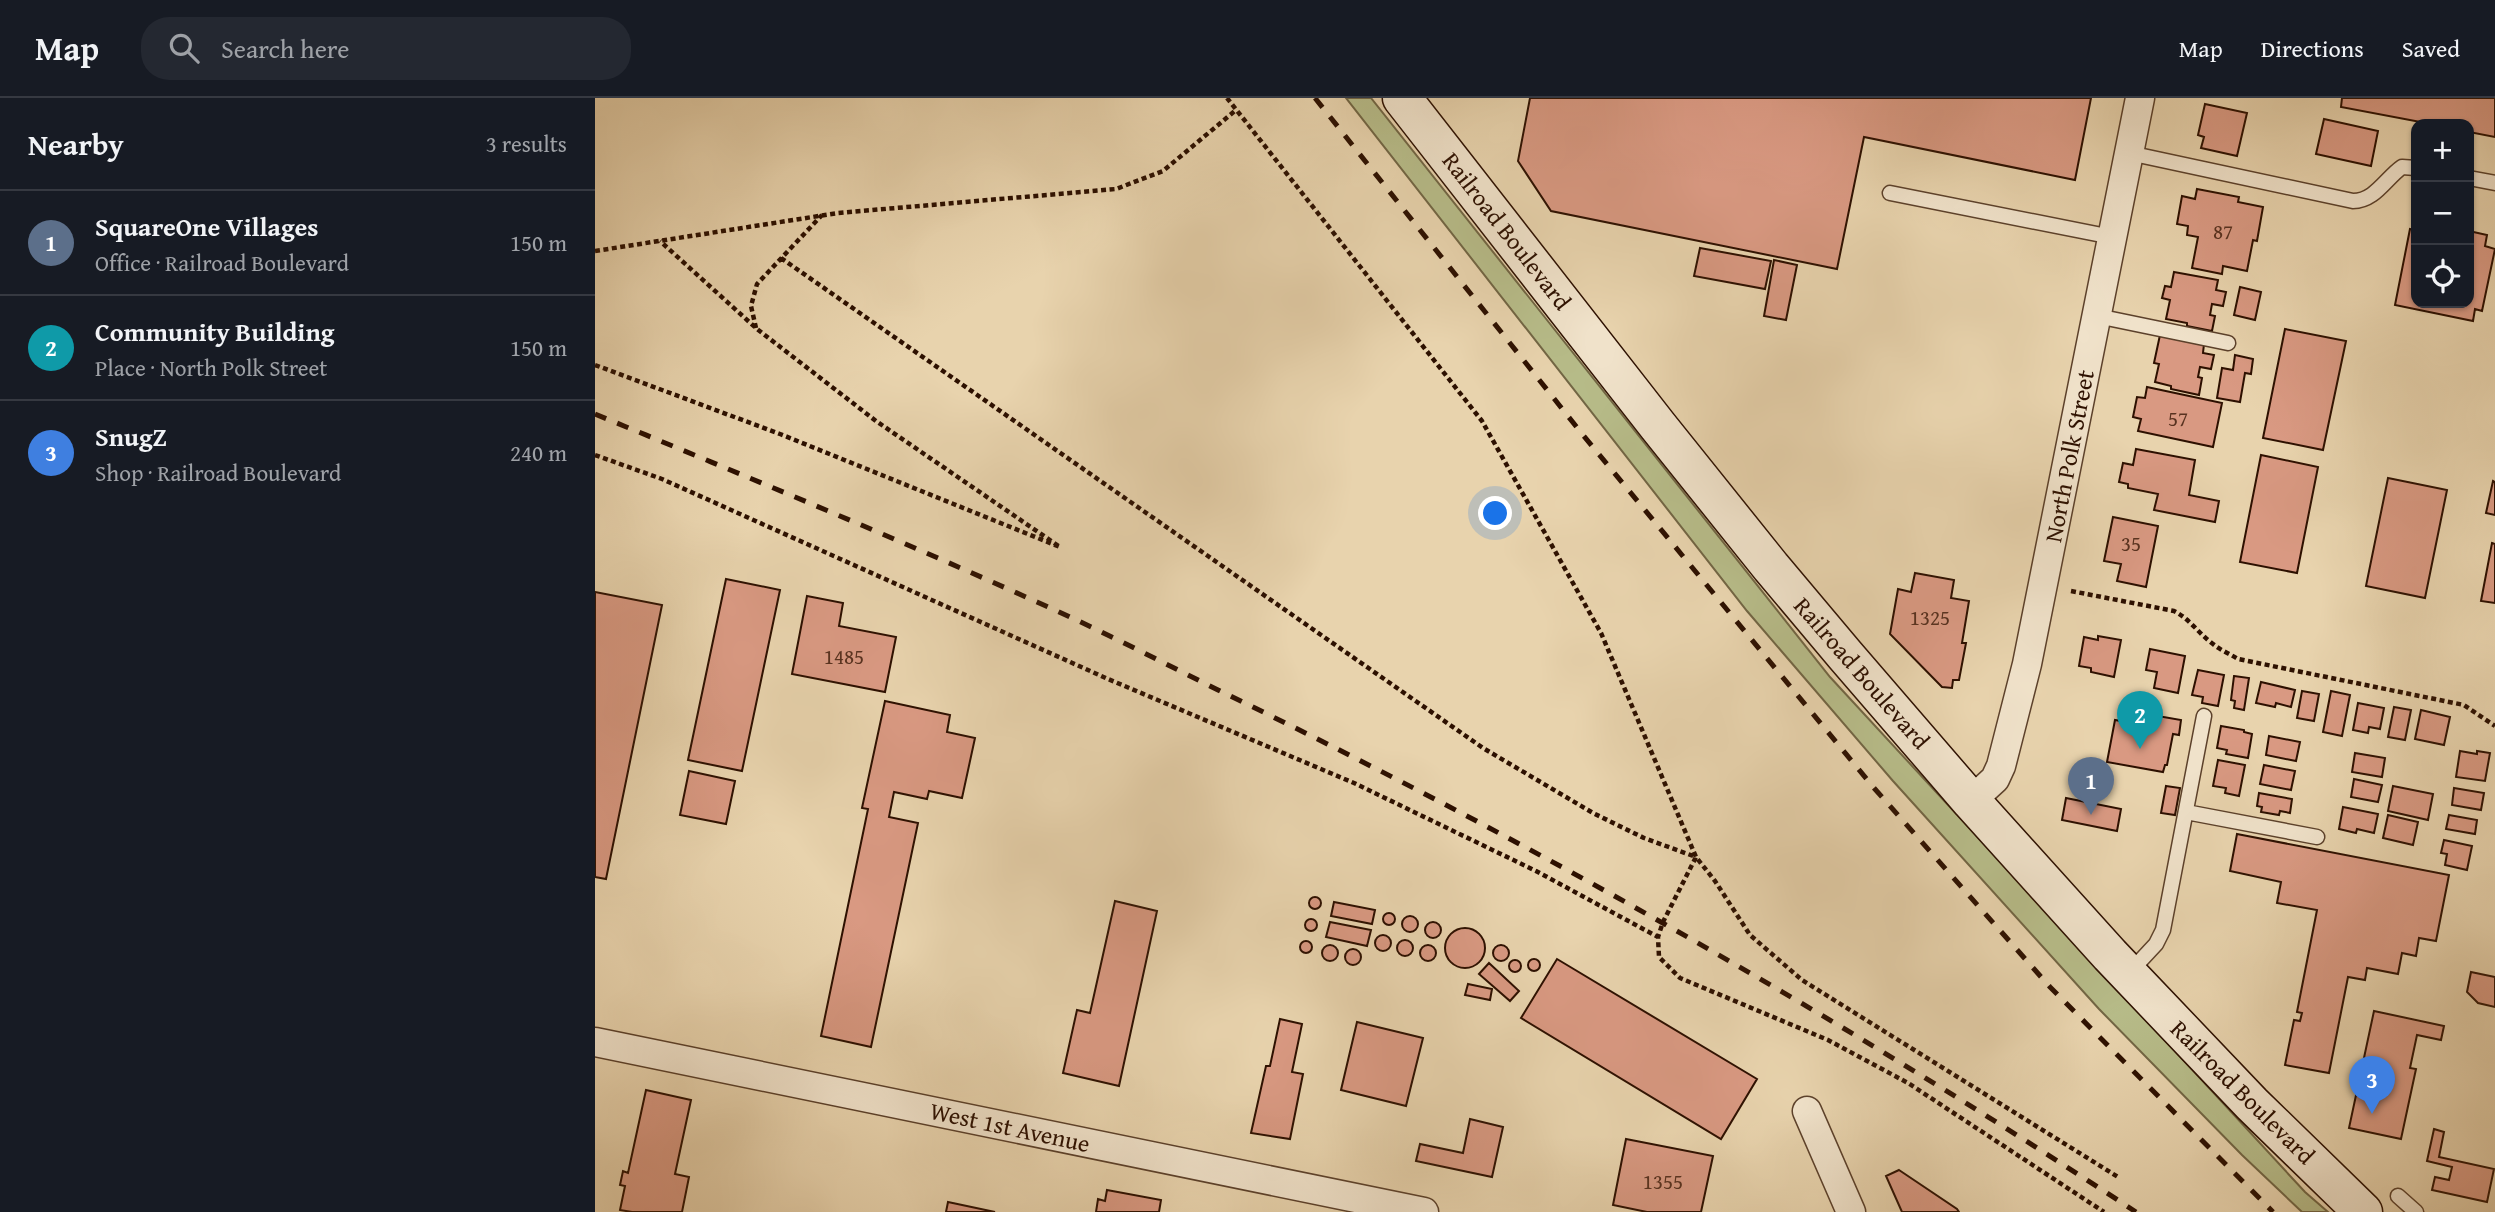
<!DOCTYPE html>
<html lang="en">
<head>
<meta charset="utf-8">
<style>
	body { margin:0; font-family:"Gentium Book Plus",serif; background:#242831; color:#f1f3f6 }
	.controls { position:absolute; right:21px; top:21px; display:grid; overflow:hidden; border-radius:14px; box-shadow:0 2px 5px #0004 }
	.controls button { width:63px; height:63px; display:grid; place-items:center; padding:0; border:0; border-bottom:2px solid #363941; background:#171b24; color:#f1f3f6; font:35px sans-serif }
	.you { position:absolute; left:901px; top:416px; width:24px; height:24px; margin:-18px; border:5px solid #fff; border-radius:50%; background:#1a73e8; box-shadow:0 0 0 10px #1a73e833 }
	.badge { display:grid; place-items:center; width:46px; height:46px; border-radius:50%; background:#ea580c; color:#fff; font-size:23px; font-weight:700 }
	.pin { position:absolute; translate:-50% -58px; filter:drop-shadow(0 2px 4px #0008) }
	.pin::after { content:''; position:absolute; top:37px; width:24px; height:21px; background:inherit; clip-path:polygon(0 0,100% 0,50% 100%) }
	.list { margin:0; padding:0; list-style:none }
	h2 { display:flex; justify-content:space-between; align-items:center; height:91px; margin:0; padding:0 28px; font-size:30px }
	h2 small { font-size:23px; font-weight:400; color:#9ea1a6 }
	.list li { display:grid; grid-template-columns:46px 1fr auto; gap:21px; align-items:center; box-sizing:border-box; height:105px; padding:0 28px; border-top:2px solid #363941 }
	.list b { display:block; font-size:26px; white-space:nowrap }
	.list p { margin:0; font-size:23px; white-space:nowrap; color:#9ea1a6 }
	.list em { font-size:23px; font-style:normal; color:#9ea1a6 }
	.icon { flex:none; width:38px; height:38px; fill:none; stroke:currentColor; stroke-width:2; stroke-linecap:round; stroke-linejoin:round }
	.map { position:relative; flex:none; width:1900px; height:1114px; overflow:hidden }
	header { display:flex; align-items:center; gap:42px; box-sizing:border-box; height:98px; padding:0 35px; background:#171b24; border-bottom:2px solid #363941 }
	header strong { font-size:33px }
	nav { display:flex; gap:38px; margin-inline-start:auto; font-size:24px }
	.search { width:490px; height:63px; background:#242831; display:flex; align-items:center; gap:18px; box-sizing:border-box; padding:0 24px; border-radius:28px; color:#9ea1a6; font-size:26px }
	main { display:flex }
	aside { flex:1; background:#171b24 }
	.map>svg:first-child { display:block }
</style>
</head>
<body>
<header>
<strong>Map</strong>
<div class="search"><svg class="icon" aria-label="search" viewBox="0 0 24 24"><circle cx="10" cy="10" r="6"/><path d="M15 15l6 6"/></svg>Search here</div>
<nav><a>Map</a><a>Directions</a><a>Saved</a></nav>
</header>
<main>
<aside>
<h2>Nearby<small>3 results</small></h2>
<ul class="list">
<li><span class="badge" style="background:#5c6f8a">1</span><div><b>SquareOne Villages</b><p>Office · Railroad Boulevard</p></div><em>150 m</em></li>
<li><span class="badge" style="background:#0f9aa8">2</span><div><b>Community Building</b><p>Place · North Polk Street</p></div><em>150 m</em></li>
<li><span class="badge" style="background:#3f7fe0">3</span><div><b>SnugZ</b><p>Shop · Railroad Boulevard</p></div><em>240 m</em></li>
</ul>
</aside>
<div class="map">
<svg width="1900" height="1114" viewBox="0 0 1900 1114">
	<rect width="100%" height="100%" fill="#e8d3ad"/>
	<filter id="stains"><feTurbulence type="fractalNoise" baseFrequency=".00286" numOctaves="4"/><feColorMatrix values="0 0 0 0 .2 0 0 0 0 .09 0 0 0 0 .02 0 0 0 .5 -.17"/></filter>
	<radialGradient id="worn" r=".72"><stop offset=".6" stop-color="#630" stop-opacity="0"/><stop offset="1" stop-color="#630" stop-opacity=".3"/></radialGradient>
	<path fill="#b7bc89" stroke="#726644" stroke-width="2" d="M751,0H776L1235,579L1710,1094L1733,1114H1707L1647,1057L1504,911L1298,683L1152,513Z"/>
	<path fill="#d99982" stroke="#2d1000" stroke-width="2" d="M935,0H1496L1480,82L1269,39L1242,171L956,113L923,63Z
		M1747,0H1900V39L1874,34V26H1836L1746,9Z
		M1610,6L1652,15L1642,58L1606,50L1609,39L1603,37Z
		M1729,21L1783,33L1776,68L1721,56Z
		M1602,91L1644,99L1643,104L1668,109L1662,143L1658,142L1652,173L1628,168L1627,176L1597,170L1603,139L1592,137L1593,128L1582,126L1587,98L1600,101Z
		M1815,131L1821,132V205H1874V133L1892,137L1890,148L1900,151L1887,213L1880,211L1878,223L1800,207Z
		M1105,150L1176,163L1170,191L1099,178Z
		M1179,162L1202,167L1191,222L1169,218Z
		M1579,174L1623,182L1621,192L1631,194L1628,208L1617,206L1615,217L1620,218L1617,233L1592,228V225L1571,221L1575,202L1567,200L1570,188L1576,189Z
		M1645,189L1666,194L1660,222L1639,217Z
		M1690,231L1751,243L1728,352L1668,340Z
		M1565,237L1609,246L1608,255L1619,257L1616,271L1605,269L1603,279L1607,280L1604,297L1576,291V288L1560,284L1564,266L1559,265Z
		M1640,257L1658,261L1656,276L1650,275L1645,304L1622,300L1627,270L1638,272Z
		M1552,289L1627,305L1618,349L1543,333L1546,321L1538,319L1542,299L1550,300Z
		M1541,351L1600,362L1594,397L1624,403L1620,424L1559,412L1563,396L1533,390V386L1524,384L1528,365L1538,367Z
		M1666,357L1723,369L1702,475L1645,464Z
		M1793,380L1852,392L1830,500L1771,488Z
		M1898,383L1900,384V417L1891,415Z
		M1518,419L1563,428L1551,489L1522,483L1526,466L1509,463Z
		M1897,445L1900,446V505L1886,503Z
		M1320,475L1359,482L1356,500L1374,503L1367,545H1371L1364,582H1358L1357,590L1347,589L1295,536L1303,491L1316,494Z
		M131,481L185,492L147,673L93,662Z
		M0,494L67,507L11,781L0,779Z
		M212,498L248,505L244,528L301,539L290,594L197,576Z
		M1503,538L1526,542L1519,579L1496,574V570L1484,568L1489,539L1503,542Z
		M1555,551L1590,558L1583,595L1559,590L1562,574L1551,572Z
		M1603,572L1629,577L1623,608L1607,605L1608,599L1597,597Z
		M1639,578L1654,580L1649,612L1639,610L1640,603L1636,602Z
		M1666,584L1700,592L1696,609L1681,605L1680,609L1661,605Z
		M1707,593L1724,596L1719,623L1702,620Z
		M1736,593L1755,597L1747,638L1728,634Z
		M290,603L355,617L352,634L380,640L367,700L334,693L332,701L299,694L294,719L323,725L276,949L226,938L273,711L267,710Z
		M1763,605L1789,610L1785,631L1774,629L1773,635L1758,632Z
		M1799,609L1816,612L1810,642L1793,639Z
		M1826,612L1855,619L1849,647L1820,641Z
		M1557,617L1586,622L1584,637L1578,636L1572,667H1570L1568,674L1512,664L1520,622L1554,628Z
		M1626,628L1649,632V634L1657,636L1653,660L1631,656L1632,652L1622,650Z
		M1674,638L1705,644L1701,663L1671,657Z
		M1865,653L1882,656V653L1895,655L1890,683L1861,679Z
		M1760,655L1790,660L1787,679L1757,674Z
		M1623,662L1650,667L1644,698L1630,695L1631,690L1618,688Z
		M1669,667L1700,673L1696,692L1665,686Z
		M94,673L140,683L131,726L85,717Z
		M1759,681L1787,687L1783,704L1756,699Z
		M1571,688L1585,690L1580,717L1566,715Z
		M1798,688L1838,696L1833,722L1793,713Z
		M1859,690L1889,695L1886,712L1857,707Z
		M1664,695L1697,701L1695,715L1685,713L1684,717L1666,714L1667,709L1662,708Z
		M1471,700L1526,711L1522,733L1467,722Z
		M1748,709L1783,716L1779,735L1762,731L1761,735L1744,731Z
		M1793,717L1823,724L1818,747L1788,740Z
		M1854,717L1882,722L1880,736L1851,731Z
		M1642,736L1854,777L1841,843L1824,840L1821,858L1807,855L1803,876L1772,870L1770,882L1753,879L1734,975L1690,967L1699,922L1705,923L1707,915L1702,914L1722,812L1682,805L1686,784L1635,773Z
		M1849,742L1877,748L1872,772L1850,767L1852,756L1846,755Z
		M714 805a6 6 0 1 1 12 0a6 6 0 1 1-12 0Z
		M520,803L562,813L524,988L468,975L482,912L495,915Z
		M739,804L780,812L777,826L736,818Z
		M788 821a6 6 0 1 1 12 0a6 6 0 1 1-12 0Z
		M807 826a8 8 0 1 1 16 0a8 8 0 1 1-16 0Z
		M710 827a6 6 0 1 1 12 0a6 6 0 1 1-12 0Z
		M830 832a8 8 0 1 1 16 0a8 8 0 1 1-16 0Z
		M735,824L776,832L772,848L731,839Z
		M850 850a20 20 0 1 1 40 0a20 20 0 1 1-40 0Z
		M780 845a8 8 0 1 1 16 0a8 8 0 1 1-16 0Z
		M802 850a8 8 0 1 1 16 0a8 8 0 1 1-16 0Z
		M705 849a6 6 0 1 1 12 0a6 6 0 1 1-12 0Z
		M825 855a8 8 0 1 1 16 0a8 8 0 1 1-16 0Z
		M898 855a8 8 0 1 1 16 0a8 8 0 1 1-16 0Z
		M727 855a8 8 0 1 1 16 0a8 8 0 1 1-16 0Z
		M750 859a8 8 0 1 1 16 0a8 8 0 1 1-16 0Z
		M962,861L1162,981L1126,1041L926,920Z
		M933 867a6 6 0 1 1 12 0a6 6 0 1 1-12 0Z
		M914 868a6 6 0 1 1 12 0a6 6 0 1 1-12 0Z
		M894,865L924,893L915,903L884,876Z
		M1876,874L1900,879V909L1883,905L1872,894Z
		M873,886L897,891L895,902L870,897Z
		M1779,913L1849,928L1846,942L1822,937L1815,970L1821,971L1806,1041L1754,1030Z
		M685,921L707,926L697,974L708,976L695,1041L656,1035L671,968H675Z
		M762,924L828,940L811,1008L746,992Z
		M51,992L96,1002L80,1076L94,1079L87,1114H37L25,1112L30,1088L25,1087L28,1073L33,1075Z
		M875,1021L908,1029L897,1079L821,1063L825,1046L868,1055Z
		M1839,1031L1849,1034L1844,1059L1899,1071L1892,1104L1837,1092L1840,1079L1854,1082L1857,1069L1832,1063Z
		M1031,1041L1118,1058L1106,1114H1052L1018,1107Z
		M1304,1072L1362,1111L1364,1114H1307L1291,1078Z
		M512,1092L566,1102L564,1114H501L503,1101L510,1103Z
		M353,1104L400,1114H351Z"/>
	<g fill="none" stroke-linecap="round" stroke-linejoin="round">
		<g stroke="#5c412b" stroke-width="17">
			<path id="lane" d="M1534,55L1758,103C1780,103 1791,80 1807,69L1821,70
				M1874,80L1900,85
				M1295,95L1517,139
				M1502,218L1633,245
				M1591,714L1722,739
				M1534,875L1561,846L1568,832L1609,618
				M1803,1098L1821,1114"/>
		</g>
		<g stroke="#5c412b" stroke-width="31">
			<path id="street" d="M1376,703L1400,681L1406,668L1432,566L1545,0
				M0,944L829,1114
				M1212,1013L1256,1114"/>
		</g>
		<g stroke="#2d1000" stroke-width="41">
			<path id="secondary" d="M807,0L1063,328L1176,469L1250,557L1376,703L1515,857L1657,1006L1768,1114"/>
		</g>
		<path stroke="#2d1000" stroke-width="4.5" stroke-dasharray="5 3.5" stroke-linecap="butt" d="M632,0L887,323L1006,535L1101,759L1120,783L1155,837L1207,882L1523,1079
			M0,153L243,115L521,91L568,73L641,12
			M186,160L888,650L998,715L1049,740L1101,759L1068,824L1063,839L1064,859L1085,880L1233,942L1313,985L1509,1114
			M161,230L156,208L162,186L227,117
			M0,267L185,336L465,449L281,323L162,231L65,143
			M0,357L67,381L513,581L759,685L941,773L1063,839
			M1476,493L1579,513C1595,521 1603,535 1618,546C1625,552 1635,556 1643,561L1869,607L1900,628"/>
		<use href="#lane" stroke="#f0e2ca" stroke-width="14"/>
		<use href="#street" stroke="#f0e2ca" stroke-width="28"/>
		<use href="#secondary" stroke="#f0e2ca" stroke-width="38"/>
		<path stroke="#2d1000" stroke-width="5" stroke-dasharray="12 12" stroke-linecap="butt" d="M720,0L988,337L1279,690L1455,889L1678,1114
			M0,316C148,377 296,438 442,504C503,531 563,562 623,592C941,746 1246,920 1541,1114"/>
	</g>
	<g text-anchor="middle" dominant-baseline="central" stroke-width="5" stroke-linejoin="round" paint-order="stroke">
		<g font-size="21" fill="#583220">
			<text x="1628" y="133">87</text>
			<text x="1583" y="320">57</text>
			<text x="1536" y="445">35</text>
			<text x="1335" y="519">1325</text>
			<text x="249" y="558">1485</text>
			<text x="1068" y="1083">1355</text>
		</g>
		<g font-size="24" fill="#2d1000" stroke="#f0e2ca">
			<text transform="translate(912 133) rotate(52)">Railroad Boulevard</text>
			<text transform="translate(1474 358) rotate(-79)">North Polk Street</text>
			<text transform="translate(1267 575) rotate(49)">Railroad Boulevard</text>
			<text transform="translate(1648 994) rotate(45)">Railroad Boulevard</text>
			<text transform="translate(415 1029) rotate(12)">West 1st Avenue</text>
		</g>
	</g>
	<rect width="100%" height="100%" filter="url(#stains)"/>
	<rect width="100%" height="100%" fill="url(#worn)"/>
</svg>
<div class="controls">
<button>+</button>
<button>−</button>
<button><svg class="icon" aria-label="locate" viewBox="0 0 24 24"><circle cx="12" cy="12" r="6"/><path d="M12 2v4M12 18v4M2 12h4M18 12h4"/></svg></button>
</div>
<div class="you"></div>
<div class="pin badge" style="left:1496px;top:717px;background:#5c6f8a">1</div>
<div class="pin badge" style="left:1545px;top:651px;background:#0f9aa8">2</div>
<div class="pin badge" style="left:1777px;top:1016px;background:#3f7fe0">3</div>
</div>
</main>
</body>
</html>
